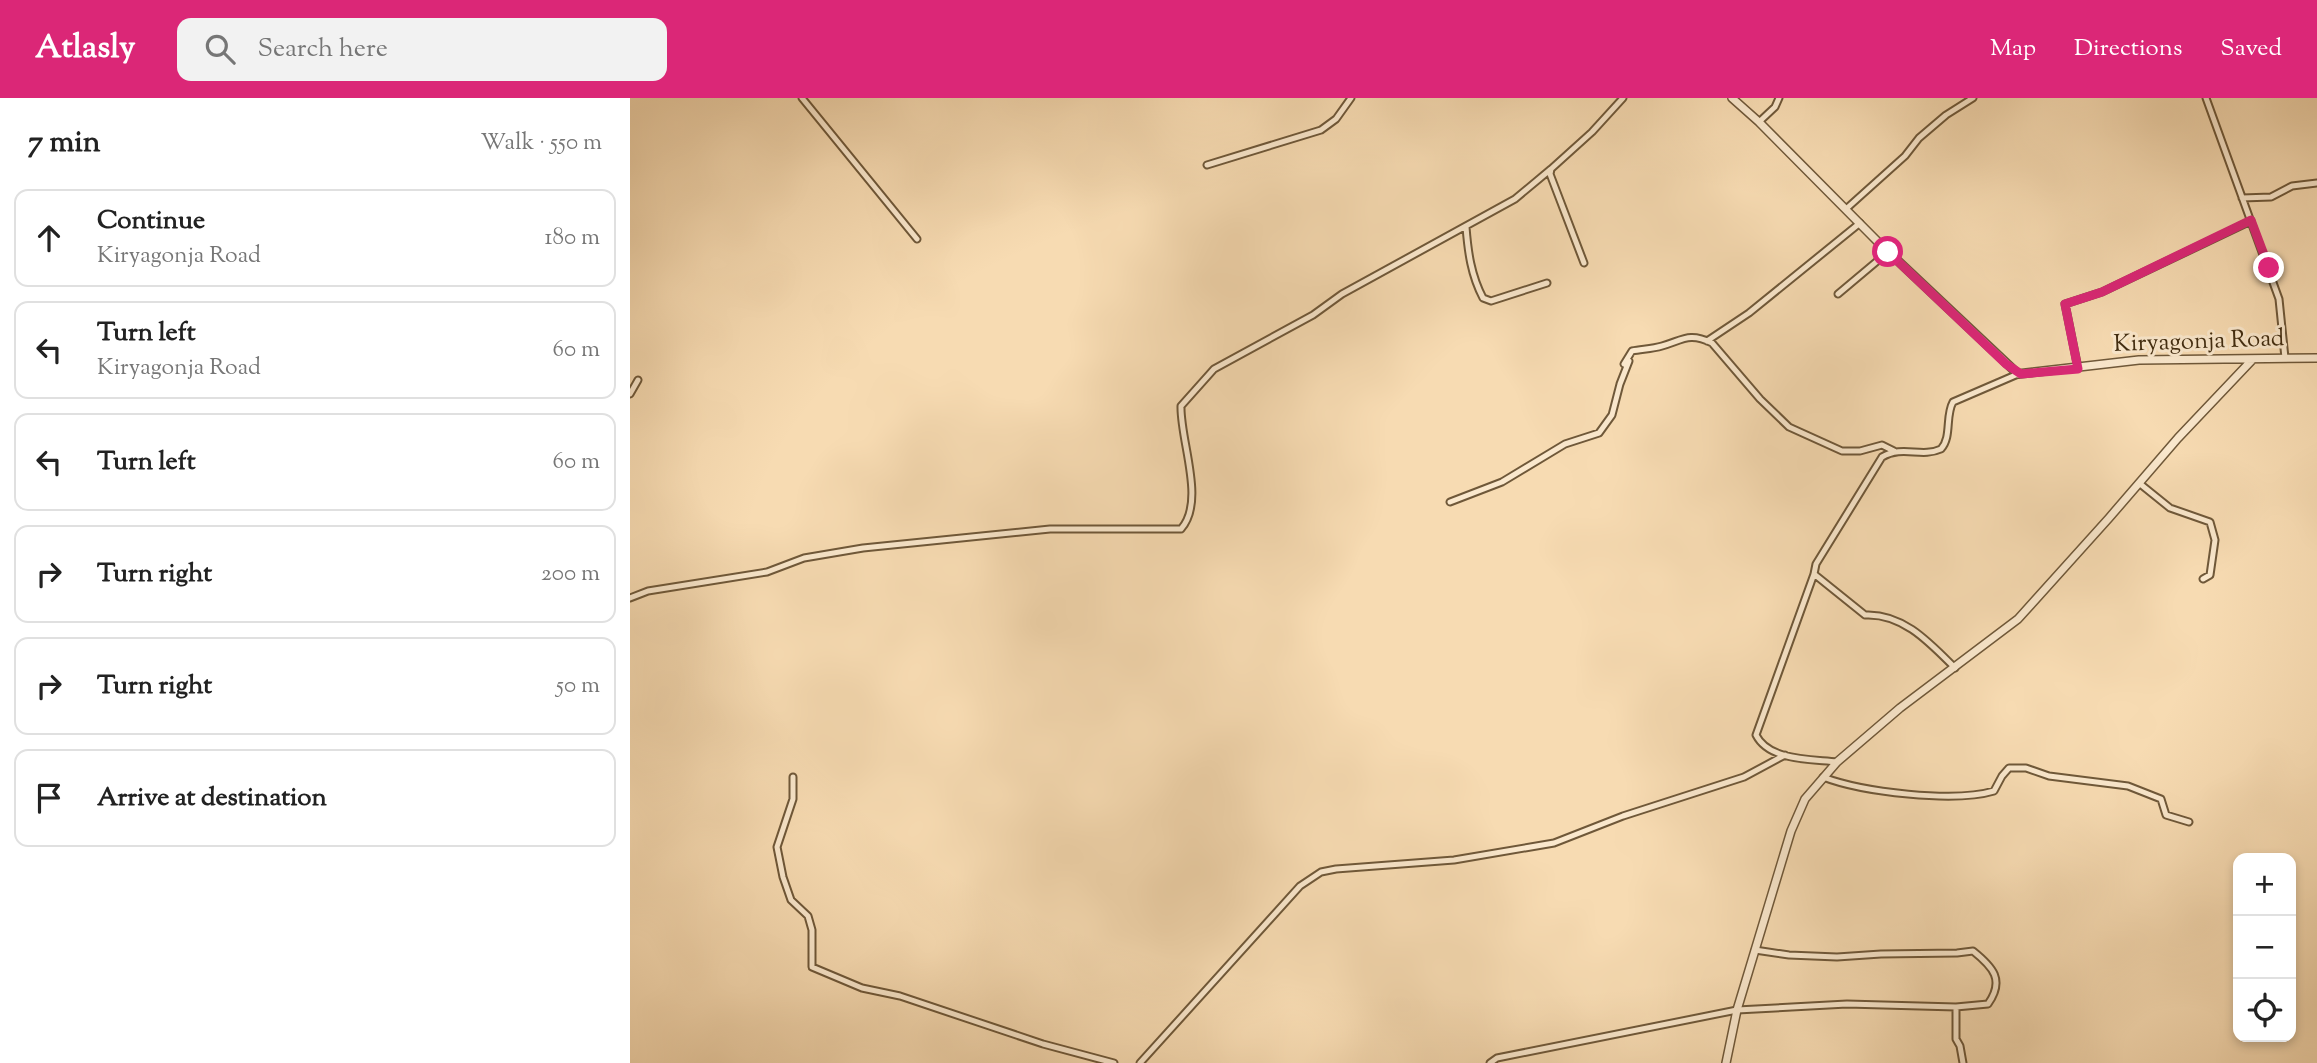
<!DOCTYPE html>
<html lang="en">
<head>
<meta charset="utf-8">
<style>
	body { margin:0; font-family:"Sorts Mill Goudy",serif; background:#f2f2f2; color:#222 }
	.controls { position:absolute; right:21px; bottom:21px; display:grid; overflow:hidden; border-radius:14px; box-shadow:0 4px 10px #0003 }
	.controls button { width:63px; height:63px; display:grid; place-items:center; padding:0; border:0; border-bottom:2px solid #e0e0e0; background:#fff; color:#222; font:35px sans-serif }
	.stop { position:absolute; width:21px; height:21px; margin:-16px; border:5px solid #db2777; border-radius:50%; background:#fff }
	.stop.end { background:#db2777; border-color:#fff; box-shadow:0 2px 7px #0008 }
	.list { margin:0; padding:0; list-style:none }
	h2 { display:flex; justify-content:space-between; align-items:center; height:91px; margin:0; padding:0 28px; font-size:30px }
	h2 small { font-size:23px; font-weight:400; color:#767676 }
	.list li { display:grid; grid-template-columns:46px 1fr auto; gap:21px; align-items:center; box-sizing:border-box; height:98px; margin:0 14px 14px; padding:0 14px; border:2px solid #e0e0e0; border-radius:14px }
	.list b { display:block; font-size:26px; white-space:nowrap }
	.list p { margin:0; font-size:23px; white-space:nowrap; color:#767676 }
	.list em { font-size:23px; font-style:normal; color:#767676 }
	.icon { flex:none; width:38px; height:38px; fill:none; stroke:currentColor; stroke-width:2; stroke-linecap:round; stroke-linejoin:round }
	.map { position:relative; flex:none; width:1687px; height:965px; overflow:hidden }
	header { display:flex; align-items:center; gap:42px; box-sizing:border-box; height:98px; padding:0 35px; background:#db2777; color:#fff }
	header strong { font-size:33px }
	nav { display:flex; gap:38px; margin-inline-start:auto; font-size:24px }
	.search { width:490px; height:63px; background:#f2f2f2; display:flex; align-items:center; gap:18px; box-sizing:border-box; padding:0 24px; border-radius:14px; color:#767676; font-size:26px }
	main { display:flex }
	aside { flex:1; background:#fff }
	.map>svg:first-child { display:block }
</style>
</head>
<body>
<header>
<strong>Atlasly</strong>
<div class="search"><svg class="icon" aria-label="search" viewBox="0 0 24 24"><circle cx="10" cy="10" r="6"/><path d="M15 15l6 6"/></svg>Search here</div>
<nav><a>Map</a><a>Directions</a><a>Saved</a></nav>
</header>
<main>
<aside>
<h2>7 min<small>Walk · 550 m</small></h2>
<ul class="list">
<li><svg class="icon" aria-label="ahead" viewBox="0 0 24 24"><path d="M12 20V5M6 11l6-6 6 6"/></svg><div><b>Continue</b><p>Kiryagonja Road</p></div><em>180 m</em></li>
<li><svg class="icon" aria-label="left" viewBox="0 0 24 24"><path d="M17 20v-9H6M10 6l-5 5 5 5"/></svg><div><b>Turn left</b><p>Kiryagonja Road</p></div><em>60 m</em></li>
<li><svg class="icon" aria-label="left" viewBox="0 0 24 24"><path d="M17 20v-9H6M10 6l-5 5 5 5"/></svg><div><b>Turn left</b></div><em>60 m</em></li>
<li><svg class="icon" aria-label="right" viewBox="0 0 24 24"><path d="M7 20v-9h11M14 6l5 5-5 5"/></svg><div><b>Turn right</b></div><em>200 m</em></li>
<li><svg class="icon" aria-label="right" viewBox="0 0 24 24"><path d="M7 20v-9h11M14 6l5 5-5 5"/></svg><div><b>Turn right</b></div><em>50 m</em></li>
<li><svg class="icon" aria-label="arrive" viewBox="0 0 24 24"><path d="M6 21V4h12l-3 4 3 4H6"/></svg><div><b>Arrive at destination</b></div></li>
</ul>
</aside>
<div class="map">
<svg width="1687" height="965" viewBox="0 0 1687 965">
	<rect width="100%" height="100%" fill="#f7dbb2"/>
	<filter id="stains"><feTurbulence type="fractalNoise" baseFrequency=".00286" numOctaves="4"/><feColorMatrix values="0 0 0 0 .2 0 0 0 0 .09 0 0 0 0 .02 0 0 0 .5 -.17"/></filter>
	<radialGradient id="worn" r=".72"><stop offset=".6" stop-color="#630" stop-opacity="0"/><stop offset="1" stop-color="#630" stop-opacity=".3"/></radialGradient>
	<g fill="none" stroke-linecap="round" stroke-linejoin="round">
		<g stroke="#6f5839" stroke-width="9">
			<path id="minor" d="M172,0L287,141
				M1576,0L1649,201L1655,260
				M1129,24L1145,9L1149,0
				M577,67L691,32L706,21L721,0
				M1612,100L1641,99L1662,88L1687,85
				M1216,111L1275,58L1289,40L1316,17L1343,0
				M836,129C838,154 841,177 853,200L861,203L917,185
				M954,165L920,76L921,71L962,34L993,0
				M1208,196L1258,154
				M1077,243L1119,215L1230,125
				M994,266L1002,253C1012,251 1022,251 1032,248C1053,242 1059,234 1082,245L1130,301L1159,329L1212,353H1230L1252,347L1264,353
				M1448,270L1435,206L1472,194L1621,123
				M0,296L8,282
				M1509,385L1540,410L1580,424L1585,442L1580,477L1573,481
				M820,404L872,384L935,346L969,335L982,317L990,286L999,263
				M1184,476L1235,517C1273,515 1300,545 1325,570
				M0,500L18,493L137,474L174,460L233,450L420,431H551C576,403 550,343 551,308L584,271L683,217L712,196L885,101L921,71
				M1207,664C1181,661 1139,663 1126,637L1184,476L1186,466L1252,359C1273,347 1291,360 1311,351C1322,339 1315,318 1323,304L1388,276
				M163,679V701L147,749L153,779L161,802L178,818L182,832V869L232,890L270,898L413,946L484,965
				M1193,679C1232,694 1324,705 1364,693L1372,678L1379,670H1396L1419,678L1498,688L1531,701L1536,717L1559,724
				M1125,852L1159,857L1207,859L1251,856L1327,855L1343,853C1363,869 1375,882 1358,906L1326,909
				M1107,912L1217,906L1326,909V941L1330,948L1333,965
				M510,965L670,788L691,774L706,771L824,762L924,745L993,718L1114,679L1155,657
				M860,965L867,960L1107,912"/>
		</g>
		<g stroke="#6f5839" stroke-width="10">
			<path id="tertiary" d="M1102,0L1129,24L1249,145L1388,276L1509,262L1687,260
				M1096,965L1107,912L1161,733L1175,701L1207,664L1270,610L1388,521L1479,420L1548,340L1622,262"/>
		</g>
		<use href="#minor" stroke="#fae8cd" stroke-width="5"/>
		<use href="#tertiary" stroke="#fae8cd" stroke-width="7"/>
	</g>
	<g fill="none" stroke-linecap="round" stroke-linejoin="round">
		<path stroke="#db2777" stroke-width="9" d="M1258,154L1376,266L1391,276L1448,271L1435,206L1472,194L1621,122L1639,170"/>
	</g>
	<g text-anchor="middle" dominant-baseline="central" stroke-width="6" stroke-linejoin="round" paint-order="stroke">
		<g font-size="24" fill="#422d11" stroke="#fae8cd">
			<text transform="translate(1569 244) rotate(-2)">Kiryagonja Road</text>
		</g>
	</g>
	<rect width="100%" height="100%" filter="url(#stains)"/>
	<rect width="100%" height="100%" fill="url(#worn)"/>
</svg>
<div class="controls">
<button>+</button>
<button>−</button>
<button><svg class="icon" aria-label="locate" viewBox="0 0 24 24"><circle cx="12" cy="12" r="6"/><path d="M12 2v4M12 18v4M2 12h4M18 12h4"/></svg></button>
</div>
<div class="stop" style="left:1258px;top:154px"></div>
<div class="stop end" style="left:1639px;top:170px"></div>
</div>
</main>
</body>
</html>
